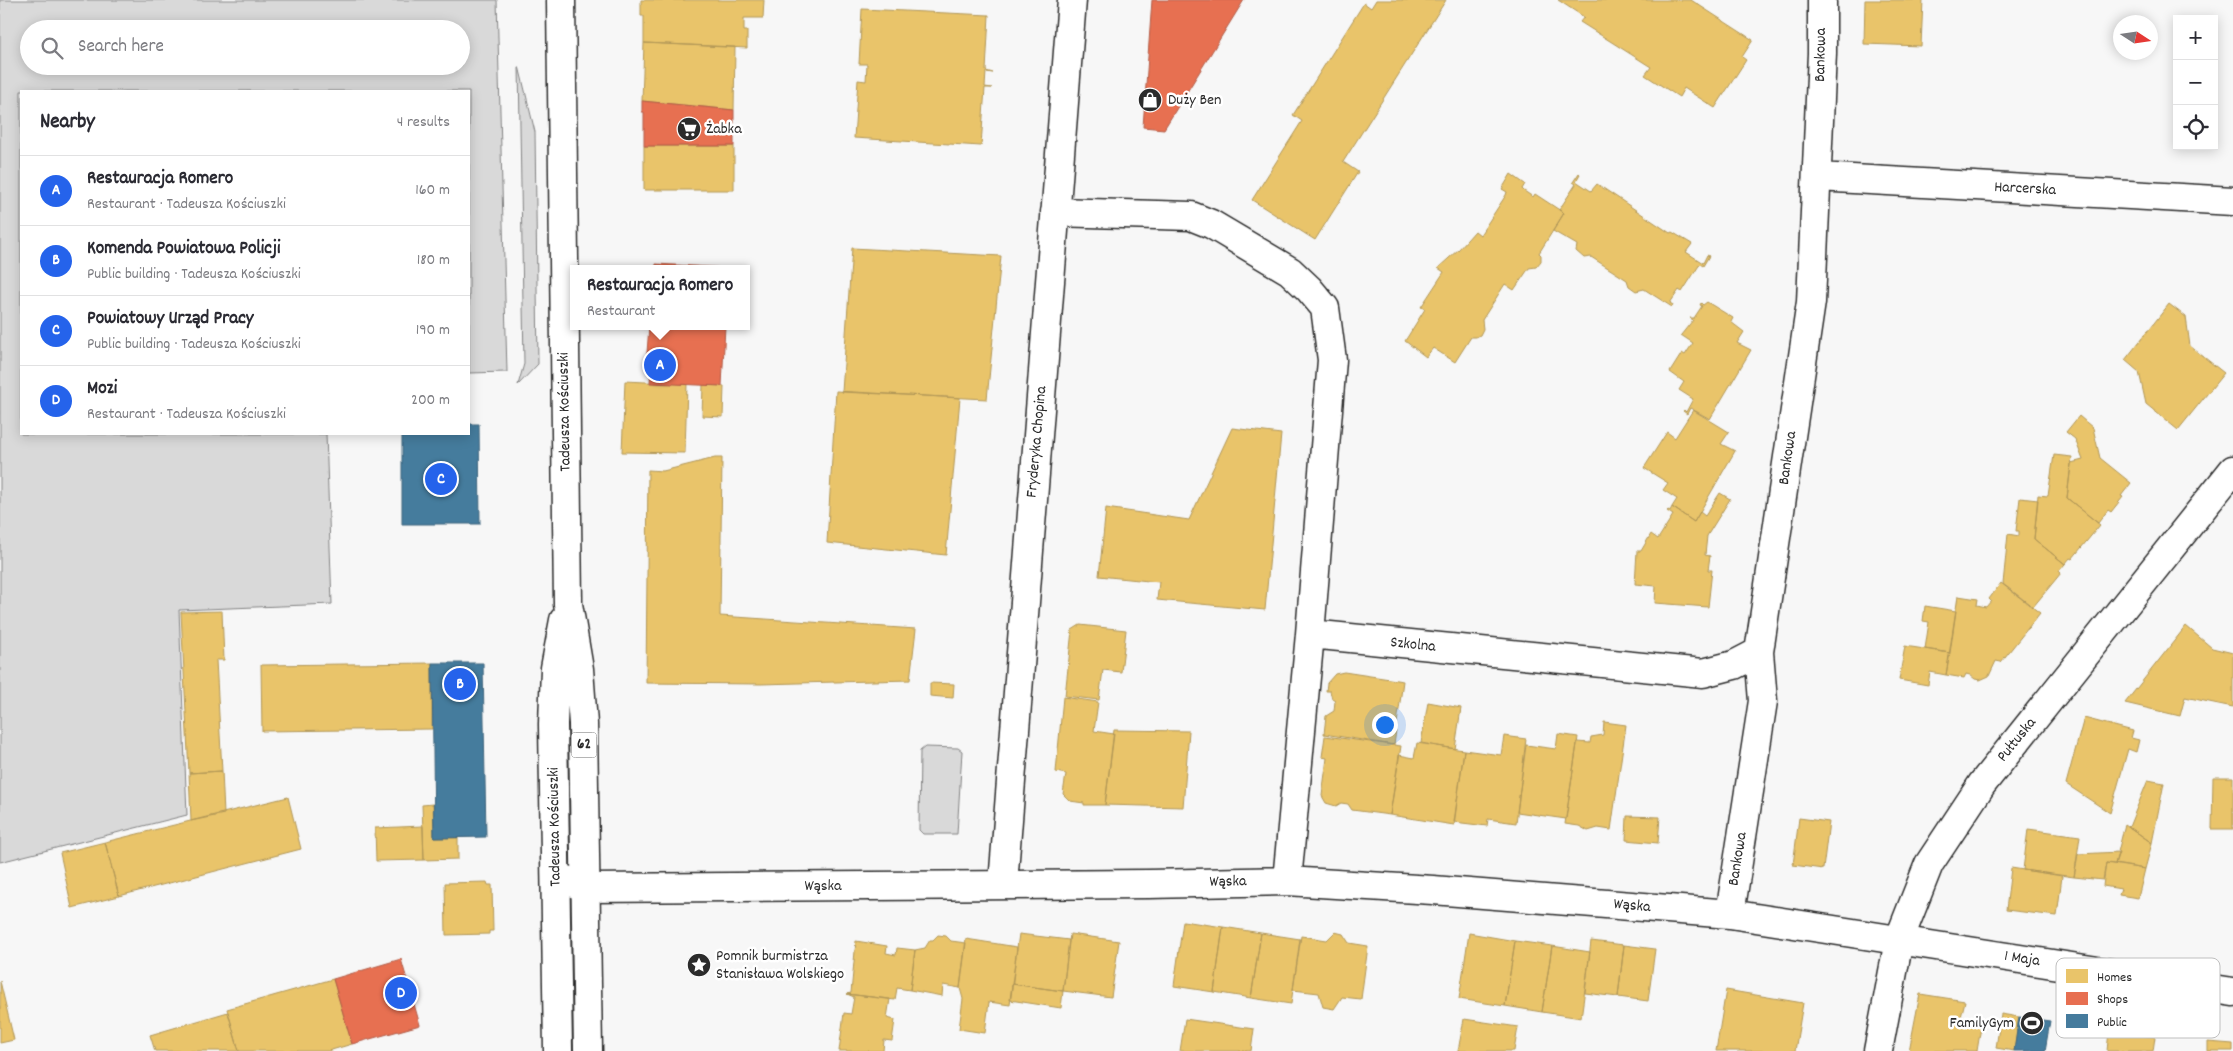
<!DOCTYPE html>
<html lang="en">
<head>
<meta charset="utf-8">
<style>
	body { margin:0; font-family:Dekko,sans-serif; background:#f7f7f7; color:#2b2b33 }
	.controls { position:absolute; right:15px; top:15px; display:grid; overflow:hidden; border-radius:0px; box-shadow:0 2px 12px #0003 }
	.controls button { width:45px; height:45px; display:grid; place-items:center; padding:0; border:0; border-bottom:1px solid #e1e1e2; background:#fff; color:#2b2b33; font:25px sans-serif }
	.compass { position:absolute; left:2113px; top:15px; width:45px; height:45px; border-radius:50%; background:#fff; box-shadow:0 2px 12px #0003; rotate:102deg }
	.you { position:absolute; left:1384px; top:724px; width:18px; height:18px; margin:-12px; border:4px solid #fff; border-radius:50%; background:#1a73e8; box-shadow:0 0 0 8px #1a73e833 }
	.badge { display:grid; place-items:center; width:32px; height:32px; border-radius:50%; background:#2563eb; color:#fff; font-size:16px; font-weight:700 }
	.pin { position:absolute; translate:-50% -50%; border:2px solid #fff; box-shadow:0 1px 5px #0006 }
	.popup { position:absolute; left:570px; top:265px; width:180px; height:65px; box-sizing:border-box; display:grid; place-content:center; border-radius:0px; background:#fff; filter:drop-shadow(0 1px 4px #0005); font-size:16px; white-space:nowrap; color:#7c7c81 }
	.popup b { font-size:19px; color:#2b2b33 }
	.popup::after { content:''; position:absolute; left:50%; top:100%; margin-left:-10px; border:10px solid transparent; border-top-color:#fff }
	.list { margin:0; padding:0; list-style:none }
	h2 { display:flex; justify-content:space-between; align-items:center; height:65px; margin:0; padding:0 20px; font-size:21px }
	h2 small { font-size:16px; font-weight:400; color:#7c7c81 }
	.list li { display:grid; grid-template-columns:32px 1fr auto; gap:15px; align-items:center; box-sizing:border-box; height:70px; padding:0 20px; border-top:1px solid #e1e1e2 }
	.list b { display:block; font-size:19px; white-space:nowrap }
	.list p { margin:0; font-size:16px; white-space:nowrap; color:#7c7c81 }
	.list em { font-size:16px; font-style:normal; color:#7c7c81 }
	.icon { flex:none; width:28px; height:28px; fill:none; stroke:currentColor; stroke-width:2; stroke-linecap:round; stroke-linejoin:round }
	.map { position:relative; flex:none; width:2233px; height:1051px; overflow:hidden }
	.search { position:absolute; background:#fff; box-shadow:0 2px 12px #0003; left:20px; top:20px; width:450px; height:55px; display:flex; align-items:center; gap:12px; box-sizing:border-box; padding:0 18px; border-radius:28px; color:#7c7c81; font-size:19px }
	.panel { position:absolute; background:#fff; box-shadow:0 2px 12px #0003; left:20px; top:90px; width:450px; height:345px; border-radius:0px }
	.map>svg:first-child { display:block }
</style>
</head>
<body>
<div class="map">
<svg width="2233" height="1051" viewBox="0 0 2233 1051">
	<rect width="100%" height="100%" fill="#f7f7f7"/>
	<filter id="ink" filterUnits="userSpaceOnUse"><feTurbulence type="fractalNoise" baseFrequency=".02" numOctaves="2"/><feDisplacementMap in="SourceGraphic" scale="10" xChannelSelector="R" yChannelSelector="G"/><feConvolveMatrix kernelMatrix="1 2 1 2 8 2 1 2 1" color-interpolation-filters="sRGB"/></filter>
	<g filter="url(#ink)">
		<path fill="#d9d9d9" stroke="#828282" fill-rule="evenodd" d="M0,0H497L507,372L469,373V91H21V434H326L332,604L179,610L187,815L0,862ZM29,29H461V66H29Z
			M519,66L535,132L538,364L518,385L524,364Z
			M925,747L958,748L962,751L957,834H923L919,830L920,751Z"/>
		<path fill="#e9c46a" stroke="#b09657" d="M641,0H764L763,18H744V31H747V48L644,43V16H641Z
			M1376,0H1446L1343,162L1358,172L1315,240L1252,200L1302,121L1293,115L1364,3L1371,8Z
			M1558,0H1691L1753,40L1742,57L1746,60L1715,108L1684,88L1679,97L1645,75L1651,67L1580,22L1584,17Z
			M1865,0H1923L1921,46L1864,44Z
			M862,9L989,15L986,71L993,73L986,72L985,87L992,88H985L981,146L854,138L858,80L866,81L867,64H859Z
			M644,43L735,47L734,110L642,101Z
			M644,146H734V190H644Z
			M1579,173L1580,174L1576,181L1591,191L1597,184L1670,233L1672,232L1692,244L1686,252L1703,263L1707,255L1709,256L1703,266L1700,264L1682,292L1679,290L1670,303L1673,305L1672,307L1644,289L1636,291L1629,286L1627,280L1591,257L1584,258L1576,251L1577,245L1553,231L1564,213L1559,210L1576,184L1573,182Z
			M1511,174L1525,184L1522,189L1524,191L1533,197L1535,194L1564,213L1539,253L1541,255V261L1536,267L1529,268L1514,290L1505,284L1482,320L1483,329L1480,335L1476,337H1471L1455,362L1433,348L1426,357L1405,341L1425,309L1421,307L1444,272L1438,268L1459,249L1475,231L1480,235L1506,195L1507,192L1502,189Z
			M852,248L1001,256L987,399L842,392Z
			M1707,302L1733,318L1731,322L1744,332L1737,343L1751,350L1710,419L1690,408L1687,414L1683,411L1684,410L1686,412L1693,399L1679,390L1684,382L1670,372L1682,353L1685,355L1693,343L1681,335L1693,320L1690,318H1694L1702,306L1700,305L1701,303L1703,305Z
			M2169,304L2186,317L2190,346L2224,373L2178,430L2146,404L2139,372L2125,360Z
			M625,381L687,384L685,453L622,452Z
			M703,385L724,386L723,417L702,416Z
			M836,391L960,398L946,555L827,543Z
			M1693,410L1729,432L1721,444L1735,451L1694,522L1672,507L1677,499L1663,490L1668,483L1644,468L1667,432L1675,438Z
			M2079,416L2093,428L2100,458L2131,483L2121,496L2123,497L2111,512L2108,510L2098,523L2067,498L2071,463L2083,460L2075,439L2066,432Z
			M1232,428L1281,434L1265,610L1157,600L1159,582L1099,576L1106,508L1189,520Z
			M2054,455L2072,457L2067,498L2100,525L2072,559L2070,558L2065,564L2034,539L2038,495L2048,496Z
			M715,458H722L720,616L916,629L910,680L761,684L646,683L648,470L663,471Z
			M1720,493L1730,499L1707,536L1705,555L1710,556L1708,570H1712L1708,607L1655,603L1656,586L1635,584L1637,551H1641L1651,534L1658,539L1673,515L1667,511L1668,510L1670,511L1672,507L1694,522L1700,512L1705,516Z
			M2020,498L2038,500L2034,539L2065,564L2059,571L2061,573L2033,607L2003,584L2008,534L2019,536V531H2016Z
			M2001,583L2040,613L2001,662L1996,661L1989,676L1980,680L1975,679L1970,675L1966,674L1964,678L1946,675L1958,596L1978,599L1977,605L1986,607L1991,601L1989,599Z
			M1925,606L1956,611L1950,653L1925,649L1929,622L1923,621Z
			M222,611L224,660H216L222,771L189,773L181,612Z
			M1080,625L1126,630L1121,672L1103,670L1099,700L1065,696L1072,630Z
			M2186,626L2212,648L2233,653V707L2185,697L2180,716L2125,703Z
			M1905,646L1950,653L1946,675L1930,672L1928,685L1899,680Z
			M432,663V729L262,731L261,665Z
			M1344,672L1403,681L1394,745L1324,734L1326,716L1334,711L1335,701L1332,699L1330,691H1326L1327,683L1335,674Z
			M930,683L954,684L953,698L930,696Z
			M1063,697L1098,702L1094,731L1114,734L1105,805H1084V803L1070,801L1063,794L1066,774L1056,772Z
			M1428,702L1461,708L1455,749L1421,743Z
			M2084,718L2133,731L2131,738L2139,740L2136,752L2128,749L2110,813L2066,784Z
			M1604,722L1626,725L1611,830L1598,828L1588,831L1579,826L1565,824L1577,744V742L1590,743L1591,737L1603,735Z
			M1114,730L1189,731L1183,807L1105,805Z
			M1558,734L1578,737L1566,819L1517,812L1526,745L1556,749Z
			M1325,736L1401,746L1390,815L1352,810L1348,804L1341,803L1336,806L1326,803L1322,796L1327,758L1322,757Z
			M1504,736L1526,739L1516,823L1488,819L1487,826L1454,822L1464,750L1501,755Z
			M1417,743L1464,750L1454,825L1390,815L1399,755L1414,758Z
			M222,771L224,814L191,821L189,773Z
			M2213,777H2233V829H2212Z
			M2148,780L2164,783L2152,843L2129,827Z
			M288,797L301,849L119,896L105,842Z
			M433,804L434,838H458V859L424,860L422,805Z
			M1627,816L1660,817L1658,843L1626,840Z
			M1799,818L1829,822L1823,869L1793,865Z
			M2125,824L2152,843L2145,869L2115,864Z
			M423,826L424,860L376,861L375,828Z
			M2028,829L2080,836L2074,877L2023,870Z
			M105,842L119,896L72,908L60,853Z
			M2119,852L2115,864L2106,863L2103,880L2074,877L2078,854Z
			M2106,863L2145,869L2138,898L2119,895L2121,889L2103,886Z
			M2011,868L2062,876L2057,916L2006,910Z
			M487,882L488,885H492L493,931H489V934L446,935L445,883Z
			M1183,921L1223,927L1214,992L1174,986Z
			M1223,927L1261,933L1251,998L1214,992Z
			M1335,932L1343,934L1349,943L1368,946L1361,999L1342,997L1334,1009L1323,1007L1319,993L1293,990L1301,936L1327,940Z
			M1261,933L1300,939L1291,1004L1251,998Z
			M1469,933L1515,941L1505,1006L1459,999Z
			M1019,934L1069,940L1063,991L1012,984Z
			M1070,934L1119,941L1111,997L1063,991Z
			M938,935L946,936L951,941L966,943L960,988L943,985L942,996L910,990L915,950L925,948L930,940H933Z
			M966,939L1017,947L1010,1005L989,1002L985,1033L959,1029L963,999L960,988Z
			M856,941L887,946L886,953L896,955L897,948L915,950L910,990L897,988L895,1000L847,994L851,993Z
			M1515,941L1552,946L1542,1012L1505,1006Z
			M1591,941L1624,945L1618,997L1585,993Z
			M1624,945L1655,949L1648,1001L1618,997Z
			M1552,946L1590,952L1581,1018L1542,1012Z
			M333,979L352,1044L328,1051H239L227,1009Z
			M0,981L14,1040L0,1043Z
			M1012,984L1063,991L1061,1008L1010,1000Z
			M1726,990L1803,1003L1795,1051H1716Z
			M847,994L890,999L887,1018L895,1020L892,1041L884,1040L883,1051H839L844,1013L851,1014L854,997Z
			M1920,994L1965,1001L1961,1017L1982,1021L1977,1051H1909Z
			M228,1012L239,1051H155L150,1035Z
			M2001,1014L2019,1017L2014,1051L1996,1048Z
			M1185,1019L1254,1029L1251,1051H1180Z
			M1464,1019L1518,1027L1514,1051H1458Z
			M2109,1031L2155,1037L2153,1051H2107Z
			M2208,1042L2233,1044V1051H2208Z"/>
		<path fill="#e76f51" stroke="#af5b46" d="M1152,0H1244L1164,129L1143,127Z
			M642,101L734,110V146H644V112H642Z
			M656,264L728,268V269H656Z
			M649,326H725L722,386L650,383L651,366H646Z
			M401,959L420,1025L352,1044L333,979Z"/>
		<path fill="#457b9d" stroke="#3d637b" d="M469,424H479L480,524H402V434H469Z
			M432,663H483L486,837L434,838Z
			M2019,1017L2050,1021L2045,1051H2014Z"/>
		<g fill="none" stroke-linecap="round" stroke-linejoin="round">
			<g stroke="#2b2b2b" stroke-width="31">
				<path id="minor" d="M1818,177L2233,201
					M1055,212L1191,216L1211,224L1290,271L1309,289L1325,308L1332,360L1310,634
					M556,876L586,888L1149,884L1287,881L1433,890L1730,914L2233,992
					M1287,881L1310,634L1703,673L1734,665L1759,652
					M1003,884L1072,0
					M1730,914L1763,701L1759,652L1811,302L1822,53V0"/>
			</g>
			<g stroke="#2b2b2b" stroke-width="31">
				<path id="tertiary" d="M1878,1051L1899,940L1929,864L1982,784L2233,470"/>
			</g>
			<g stroke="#2b2b2b" stroke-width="31">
				<path id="primary" d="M561,0L568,604L579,669L583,724L588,1051
					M558,1051L553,724L555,668L564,620"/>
			</g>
			<use href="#minor" stroke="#fff" stroke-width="28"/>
			<use href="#tertiary" stroke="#fff" stroke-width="28"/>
			<use href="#primary" stroke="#fff" stroke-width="28"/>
		</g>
	</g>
	<defs>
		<g id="shop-disc" transform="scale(1.25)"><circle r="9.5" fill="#2b2b2b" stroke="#fff"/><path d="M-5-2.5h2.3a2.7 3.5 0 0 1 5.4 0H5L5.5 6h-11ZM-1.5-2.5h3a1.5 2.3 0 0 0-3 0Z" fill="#fff"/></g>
		<g id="supermarket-disc" transform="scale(1.25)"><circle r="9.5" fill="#2b2b2b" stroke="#fff"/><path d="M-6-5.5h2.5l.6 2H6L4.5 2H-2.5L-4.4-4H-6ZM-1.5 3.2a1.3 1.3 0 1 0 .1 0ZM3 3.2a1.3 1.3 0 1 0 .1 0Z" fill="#fff"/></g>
		<g id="sight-disc" transform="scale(1.25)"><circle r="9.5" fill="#2b2b2b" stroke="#fff"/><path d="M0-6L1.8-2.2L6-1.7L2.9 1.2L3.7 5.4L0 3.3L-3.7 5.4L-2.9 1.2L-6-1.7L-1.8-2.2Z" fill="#fff"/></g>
		<g id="stadium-disc" transform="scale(1.25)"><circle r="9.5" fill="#2b2b2b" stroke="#fff"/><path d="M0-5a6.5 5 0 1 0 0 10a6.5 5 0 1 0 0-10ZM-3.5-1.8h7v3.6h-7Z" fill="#fff"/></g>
	</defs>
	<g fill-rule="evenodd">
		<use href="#shop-disc" x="1150" y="100"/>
		<use href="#supermarket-disc" x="689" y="129"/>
		<use href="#sight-disc" x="699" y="965"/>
		<use href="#stadium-disc" x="2032" y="1023"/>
	</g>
	<g text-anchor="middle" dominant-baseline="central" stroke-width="5" stroke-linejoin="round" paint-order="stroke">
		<rect fill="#fff" stroke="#6b6b6b" stroke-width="1" x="571.5" y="732.5" width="25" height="25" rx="4"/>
		<g font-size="15" font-weight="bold" fill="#2b2b2b">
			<text x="584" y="745">62</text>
		</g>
		<g font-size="16" fill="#2b2b2b" stroke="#fff">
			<text transform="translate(1821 55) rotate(-89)">Bankowa</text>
			<text transform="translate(2025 189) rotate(3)">Harcerska</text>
			<text transform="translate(565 412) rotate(-91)">Tadeusza Kościuszki</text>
			<text transform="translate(1037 442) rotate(-85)">Fryderyka Chopina</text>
			<text transform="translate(1788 458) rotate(-82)">Bankowa</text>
			<text transform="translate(1413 645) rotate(6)">Szkolna</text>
			<text transform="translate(2017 740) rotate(-51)">Pułtuska</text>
			<text transform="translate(555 827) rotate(-91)">Tadeusza Kościuszki</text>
			<text transform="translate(1738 859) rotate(-81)">Bankowa</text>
			<text transform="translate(1228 882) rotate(-1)">Wąska</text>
			<text x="823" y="886">Wąska</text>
			<text transform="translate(1632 906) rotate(5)">Wąska</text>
			<text transform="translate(2022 959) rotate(9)">1 Maja</text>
		</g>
		<g font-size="16" fill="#2b2b2b" stroke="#fff" text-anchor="start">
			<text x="1168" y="100">Duży Ben</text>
			<text x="706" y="129">Żabka</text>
			<text x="716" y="956">Pomnik burmistrza<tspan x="716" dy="18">Stanisława Wolskiego</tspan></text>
			<text x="2014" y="1023" text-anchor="end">FamilyGym</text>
		</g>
	</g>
	<rect x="2056" y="958" width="164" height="80" rx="8" fill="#fff" stroke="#bfbfbf" stroke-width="1"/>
	<rect x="2066" y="969" width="22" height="14" fill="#e9c46a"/>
	<rect x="2066" y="992" width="22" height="13" fill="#e76f51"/>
	<rect x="2066" y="1014" width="22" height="14" fill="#457b9d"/>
	<g font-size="14" fill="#2b2b2b">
		<text x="2097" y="981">Homes</text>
		<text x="2097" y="1003">Shops</text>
		<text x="2097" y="1026">Public</text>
	</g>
</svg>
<div class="controls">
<button>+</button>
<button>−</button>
<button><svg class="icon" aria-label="locate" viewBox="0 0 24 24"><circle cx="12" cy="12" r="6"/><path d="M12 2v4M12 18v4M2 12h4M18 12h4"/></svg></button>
</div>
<svg class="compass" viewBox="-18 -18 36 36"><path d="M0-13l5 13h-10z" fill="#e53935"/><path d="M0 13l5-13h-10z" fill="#7c7c81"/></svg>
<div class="you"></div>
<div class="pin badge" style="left:660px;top:365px">A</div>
<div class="popup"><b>Restauracja Romero</b>Restaurant</div>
<div class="pin badge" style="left:460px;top:684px">B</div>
<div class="pin badge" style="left:441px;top:479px">C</div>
<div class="pin badge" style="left:401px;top:993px">D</div>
<div class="search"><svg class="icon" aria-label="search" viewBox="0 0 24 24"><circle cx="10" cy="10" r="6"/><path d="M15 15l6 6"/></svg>Search here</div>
<section class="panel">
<h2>Nearby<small>4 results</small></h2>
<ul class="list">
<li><span class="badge">A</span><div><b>Restauracja Romero</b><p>Restaurant · Tadeusza Kościuszki</p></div><em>160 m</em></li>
<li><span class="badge">B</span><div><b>Komenda Powiatowa Policji</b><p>Public building · Tadeusza Kościuszki</p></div><em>180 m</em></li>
<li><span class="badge">C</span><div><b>Powiatowy Urząd Pracy</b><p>Public building · Tadeusza Kościuszki</p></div><em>190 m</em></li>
<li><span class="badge">D</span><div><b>Mozi</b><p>Restaurant · Tadeusza Kościuszki</p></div><em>200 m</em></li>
</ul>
</section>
</div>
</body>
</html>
